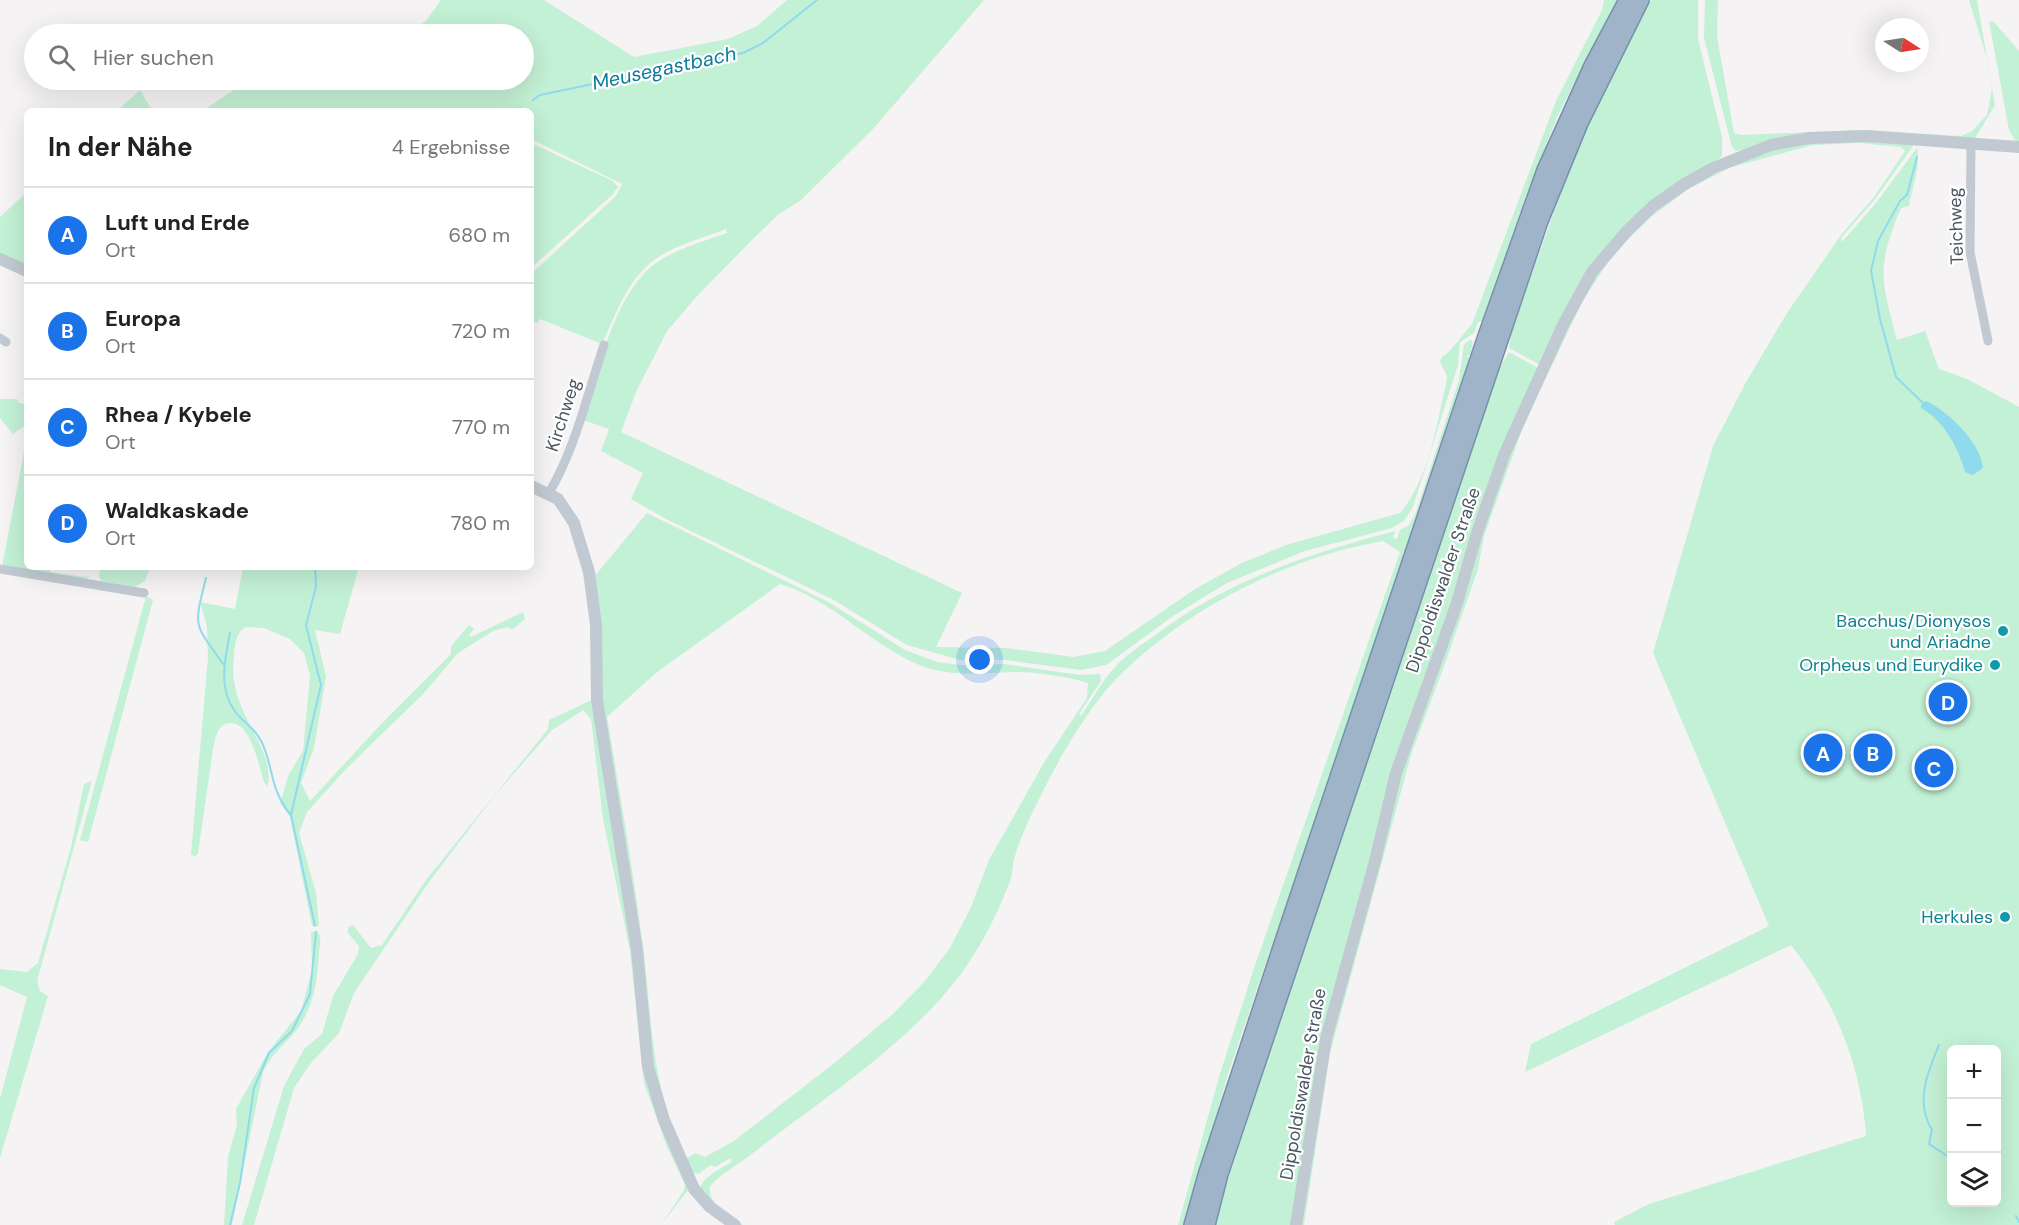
<!DOCTYPE html>
<html lang="de">
<head>
<meta charset="utf-8">
<style>
	body { margin:0; font-family:"DM Sans",sans-serif; background:#f6f6f6; color:#222 }
	.controls { position:absolute; right:18px; bottom:18px; display:grid; overflow:hidden; border-radius:9px; box-shadow:0 6px 24px #0002 }
	.controls button { width:54px; height:54px; display:grid; place-items:center; padding:0; border:0; border-bottom:2px solid #e0e0e0; background:#fff; color:#222; font:30px sans-serif }
	.compass { position:absolute; left:1875px; top:18px; width:54px; height:54px; border-radius:50%; background:#fff; box-shadow:0 6px 24px #0002; rotate:102deg }
	.you { position:absolute; left:980px; top:660px; width:21px; height:21px; margin:-15px; border:4px solid #fff; border-radius:50%; background:#1a73e8; box-shadow:0 0 0 9px #1a73e833 }
	.badge { display:grid; place-items:center; width:39px; height:39px; border-radius:50%; background:#1a73e8; color:#fff; font-size:20px; font-weight:700 }
	.pin { position:absolute; translate:-50% -50%; border:3px solid #fff; box-shadow:0 2px 6px #0006 }
	.list { margin:0; padding:0; list-style:none }
	h2 { display:flex; justify-content:space-between; align-items:center; height:78px; margin:0; padding:0 24px; font-size:26px }
	h2 small { font-size:20px; font-weight:400; color:#767676 }
	.list li { display:grid; grid-template-columns:39px 1fr auto; gap:18px; align-items:center; box-sizing:border-box; height:96px; padding:0 24px; border-top:2px solid #e0e0e0 }
	.list b { display:block; font-size:22px; white-space:nowrap }
	.list p { margin:0; font-size:20px; white-space:nowrap; color:#767676 }
	.list em { font-size:20px; font-style:normal; color:#767676 }
	.icon { flex:none; width:33px; height:33px; fill:none; stroke:currentColor; stroke-width:2; stroke-linecap:round; stroke-linejoin:round }
	.map { position:relative; flex:none; width:2019px; height:1225px; overflow:hidden }
	.search { position:absolute; background:#fff; box-shadow:0 6px 24px #0002; left:24px; top:24px; width:510px; height:66px; display:flex; align-items:center; gap:15px; box-sizing:border-box; padding:0 21px; border-radius:33px; color:#767676; font-size:22px }
	.panel { position:absolute; background:#fff; box-shadow:0 6px 24px #0002; left:24px; top:108px; width:510px; height:462px; border-radius:9px }
	.map>svg:first-child { display:block }
</style>
</head>
<body>
<div class="map">
<svg width="2019" height="1225" viewBox="0 0 2019 1225">
	<rect width="100%" height="100%" fill="#f5f3f3"/>
	<path fill="#c3f1d5" fill-rule="evenodd" d="M441,0H544L634,57L728,39L757,26L787,0H984L873,129L801,200L778,215L754,238L699,294L667,331L636,392L621,432L962,593L936,647L1007,648L1074,657L1105,651L1195,589L1242,563L1286,545L1400,513C1429,479 1436,427 1446,384L1447,376L1440,362L1442,357C1450,353 1464,333 1472,324L1556,101L1602,10L1604,0H1617L1558,115L1526,196L1482,321L1478,322L1474,333L1460,342L1458,365L1413,507L1404,521L1392,528L1305,551L1227,583L1173,616L1106,665L1081,670L1005,660H960L907,645L832,599L666,519L631,499L643,473L601,451L609,429L583,420C598,372 615,289 659,261C679,248 705,241 727,233L726,229C704,238 677,244 657,258C628,277 616,314 602,344L540,319L537,323L531,321V274L616,196L622,184L531,139V111H202L249,80H330L333,83L339,80H524V34H406L426,21Z
		M1651,0H1698V39L1722,137V156L1625,227L1540,365L1509,348L1512,330L1578,144L1610,75Z
		M1705,0H1718L1717,36L1734,133L1742,135L1858,130L1961,136L1972,131L1987,115L1992,89L1988,62L1969,0H1977L1995,105L1974,140L1877,133L1736,151L1732,147L1704,38Z
		M1989,21L1994,22L2019,51V142H2016L2009,130Z
		M140,90L152,111H117Z
		M1836,140L1912,143L1913,146L1876,198L1841,238L1842,242L1876,203L1917,148C1921,166 1912,187 1909,206L1901,208C1876,268 1881,279 1897,340L1925,331L1939,369L1967,379L2019,407V1225H1615L1614,1222L1649,1204L1866,1136C1862,1067 1834,999 1791,945L1525,1072L1531,1044L1769,926L1653,653L1713,446L1745,384L1787,313L1841,235L1874,197L1905,151L1901,147L1859,143L1813,145L1732,167L1690,188L1652,216L1614,253L1583,300L1524,424L1484,536L1478,569L1447,658L1411,755L1330,1053L1304,1225H1300L1328,1053L1399,778L1480,535L1529,404L1596,273L1630,232L1689,185L1732,167L1738,160L1784,146ZM1952,1050H1996V1202H1952Z
		M531,143L613,181L618,187L612,195L531,268Z
		M27,192V265L0,254V217Z
		M1470,340L1473,341L1470,355L1466,356L1469,357L1464,382L1228,1074L1185,1225H1178L1219,1077L1254,968L1400,552L1383,541C1286,558 1187,608 1117,678C1087,709 1058,760 1039,799C1030,817 1021,837 1015,856C1012,864 1013,873 1010,881C995,921 972,964 943,996C889,1057 817,1103 753,1153C745,1160 711,1180 710,1188C708,1204 732,1217 743,1225C727,1225 711,1199 700,1188C702,1178 722,1167 732,1162L731,1158L715,1167L711,1165L698,1174L692,1172L676,1143L652,1066L600,698L594,577L647,513L830,603L905,650L937,662L960,665L1004,664L1080,675L1100,674L1101,681L1079,714L1081,716C1092,700 1102,681 1115,667C1126,655 1141,645 1154,636C1226,581 1308,554 1395,531L1393,538L1397,539L1400,530L1409,525L1416,512L1459,380L1464,344ZM780,584C832,599 871,646 922,666C951,677 981,673 1012,672C1037,672 1065,676 1088,683L1087,698L1045,761L989,860L971,907L950,948L925,981L894,1013L837,1061L734,1141L705,1157L695,1153L687,1158C651,1093 652,1018 643,946C633,870 620,793 607,717L657,672Z
		M1509,352L1538,368L1499,457L1336,984L1293,1225H1215L1228,1174L1285,1001L1500,367Z
		M0,399H17L19,403L27,404V424L13,434L0,418Z
		M27,436V567H50V572L86,577L91,575L85,580L2,567Z
		M100,567H150L145,581L134,587L102,581L99,577Z
		M243,567H359L340,634L315,630L326,676L314,748L301,783L310,801L384,721L451,654V646L469,625L474,629L469,635L471,637L523,612L525,619L512,630L508,627L493,631L458,653L423,694L346,769L307,812L299,833L316,893L319,926H312L290,817L280,803L289,774L303,751L310,676L304,653L290,639L264,628L245,627C235,635 235,645 234,656C226,712 274,742 268,784L267,786L264,782C259,766 251,722 230,723C217,723 215,740 213,749L198,853L195,857L191,854L208,658L207,626L200,602L235,609Z
		M146,596L153,600L88,842L80,840Z
		M594,699L633,948L645,1066L688,1190L661,1225L683,1192L685,1185L667,1147L644,1083L630,951L603,819L591,719L583,710L552,730L495,795L429,882L354,993L339,1033L311,1063L294,1088L254,1225H242L284,1086L304,1049L322,1034L333,996L358,954L359,946L348,933V927L353,925L371,948L382,945L426,880L548,729L549,720Z
		M92,781L37,981L40,991L48,996L0,1158V1099L27,997L0,985V969L27,972L38,963L71,847L84,784Z
		M317,931C322,936 320,945 319,953C318,980 313,1010 295,1032C283,1046 271,1055 263,1072L232,1225H224L228,1157L237,1125L236,1109L268,1052L301,1011L312,970L311,932Z"/>
	<path fill="#90daee" d="M1926,401C1948,411 1981,443 1983,468L1973,475L1965,472C1958,447 1944,421 1921,408V405Z"/>
	<g fill="none" stroke-linecap="round" stroke-linejoin="round">
		<path stroke="#90daee" stroke-width="2" d="M533,100L540,95L743,53L763,43L817,0
			M515,111L520,108
			M1917,157L1907,195L1900,201L1878,241L1871,271L1880,319L1896,377L1924,404
			M206,578C193,629 194,623 224,665
			M230,633C225,658 218,687 234,710C245,726 257,727 265,750C274,776 272,791 290,814
			M315,926L291,815L321,685L306,625L316,587L315,567
			M1939,1045C1927,1074 1915,1102 1932,1130L1929,1144L1952,1159
			M2016,1216L2019,1222
			M230,1225L240,1183L254,1088L269,1053L292,1031L310,994L316,932"/>
		<g stroke="#7690ad" stroke-width="18">
			<path id="trunk" d="M1192,1225L1207,1172L1287,929L1486,336L1545,170L1592,66L1627,0
				M1207,1225L1220,1174L1540,221L1580,123L1641,0"/>
		</g>
		<path stroke="#c1cad2" stroke-width="9" d="M1971,144L1970,252L1988,341
			M0,338L6,342
			M549,493C576,447 587,395 604,345
			M0,569L144,593"/>
		<path stroke="#c1cad2" stroke-width="12" d="M0,259L27,271
			M531,486L558,499L574,523L589,572L596,625L597,700L637,950L648,1067L664,1120L694,1189L710,1207L735,1225
			M1296,1225L1326,1039L1375,861L1396,773L1457,603L1477,533L1504,455L1563,325L1592,272L1627,231L1653,206L1683,185L1713,168L1771,145L1809,138L1867,136L2019,147"/>
		<use href="#trunk" stroke="#9fb4c9" stroke-width="15"/>
	</g>
	<g fill="#0f9aa8" stroke="#fff" stroke-width="2">
		<circle cx="2003" cy="631" r="6"/>
		<circle cx="1995" cy="665" r="6"/>
		<circle cx="2005" cy="917" r="6"/>
	</g>
	<g text-anchor="middle" dominant-baseline="central" stroke-width="4.5" stroke-linejoin="round" paint-order="stroke">
		<g font-size="18" fill="#4a5661" stroke="#fff">
			<text transform="translate(1956 226) rotate(-92)">Teichweg</text>
			<text transform="translate(563 415) rotate(-72)">Kirchweg</text>
			<text transform="translate(1443 580) rotate(-71)">Dippoldiswalder Straße</text>
			<text transform="translate(1303 1084) rotate(-80)">Dippoldiswalder Straße</text>
		</g>
		<g font-size="18" fill="#0d838f" stroke="#fff" text-anchor="end">
			<text x="1991" y="621">Bacchus/Dionysos<tspan x="1991" dy="21">und Ariadne</tspan></text>
			<text x="1983" y="665">Orpheus und Eurydike</text>
			<text x="1993" y="917">Herkules</text>
		</g>
		<g font-size="20" font-style="italic" fill="#0c7c9b" stroke="#fff">
			<text transform="translate(664 68) rotate(-12)">Meusegastbach</text>
		</g>
	</g>
</svg>
<div class="controls">
<button>+</button>
<button>−</button>
<button><svg class="icon" aria-label="layers" viewBox="0 0 24 24"><path d="M12 4l9 5-9 5-9-5zM3 14l9 5 9-5"/></svg></button>
</div>
<svg class="compass" viewBox="-18 -18 36 36"><path d="M0-13l5 13h-10z" fill="#e53935"/><path d="M0 13l5-13h-10z" fill="#767676"/></svg>
<div class="you"></div>
<div class="pin badge" style="left:1823px;top:753px">A</div>
<div class="pin badge" style="left:1873px;top:753px">B</div>
<div class="pin badge" style="left:1934px;top:768px">C</div>
<div class="pin badge" style="left:1948px;top:702px">D</div>
<div class="search"><svg class="icon" aria-label="search" viewBox="0 0 24 24"><circle cx="10" cy="10" r="6"/><path d="M15 15l6 6"/></svg>Hier suchen</div>
<section class="panel">
<h2>In der Nähe<small>4 Ergebnisse</small></h2>
<ul class="list">
<li><span class="badge">A</span><div><b>Luft und Erde</b><p>Ort</p></div><em>680 m</em></li>
<li><span class="badge">B</span><div><b>Europa</b><p>Ort</p></div><em>720 m</em></li>
<li><span class="badge">C</span><div><b>Rhea / Kybele</b><p>Ort</p></div><em>770 m</em></li>
<li><span class="badge">D</span><div><b>Waldkaskade</b><p>Ort</p></div><em>780 m</em></li>
</ul>
</section>
</div>
</body>
</html>
